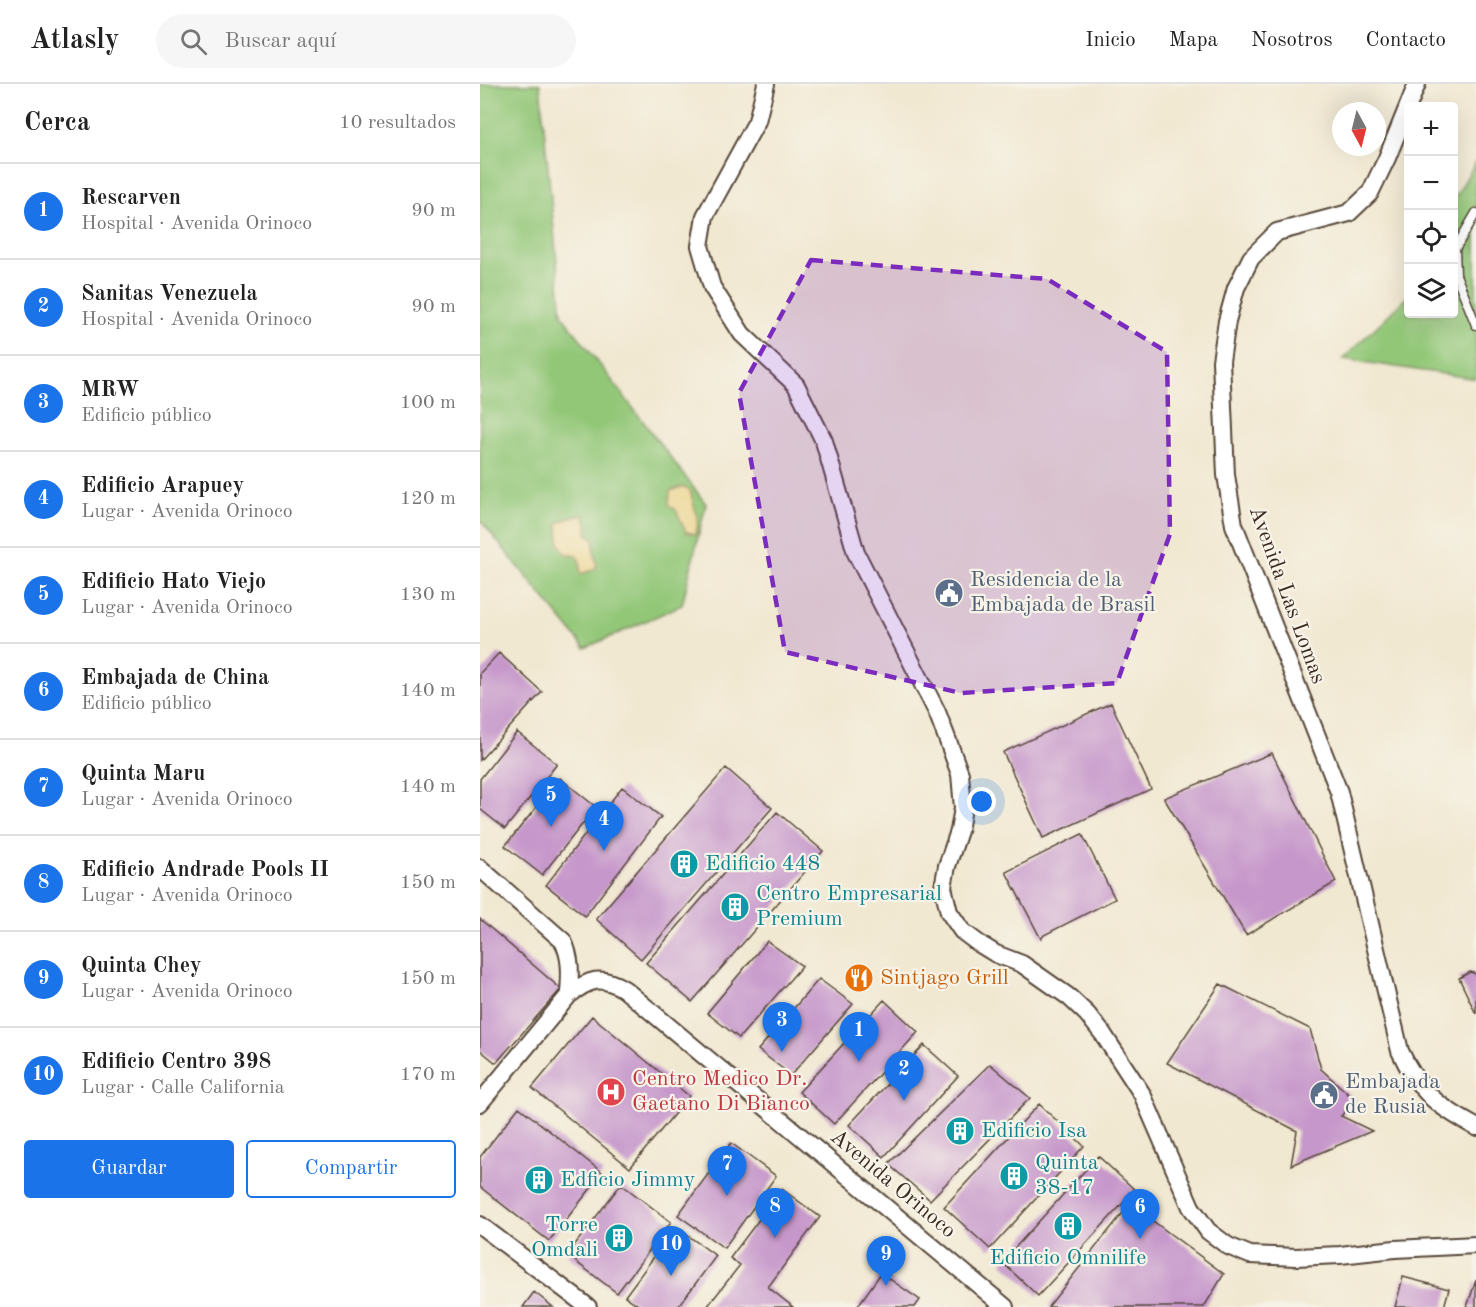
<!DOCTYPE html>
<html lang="es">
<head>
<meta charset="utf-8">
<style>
	body { margin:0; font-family:"Old Standard TT",serif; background:#f6f6f6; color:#222 }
	.controls { position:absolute; right:18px; top:18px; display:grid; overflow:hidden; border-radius:6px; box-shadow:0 6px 24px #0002 }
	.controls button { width:54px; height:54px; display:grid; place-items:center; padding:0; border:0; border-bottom:2px solid #e0e0e0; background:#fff; color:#222; font:30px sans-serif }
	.compass { position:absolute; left:852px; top:18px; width:54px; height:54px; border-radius:50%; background:#fff; box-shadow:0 6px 24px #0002; rotate:173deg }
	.you { position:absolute; left:502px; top:718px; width:21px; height:21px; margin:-15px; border:4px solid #fff; border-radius:50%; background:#1a73e8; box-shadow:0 0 0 9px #1a73e833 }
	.badge { display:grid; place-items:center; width:39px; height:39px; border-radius:50%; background:#1a73e8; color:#fff; font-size:20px; font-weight:700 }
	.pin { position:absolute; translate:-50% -50px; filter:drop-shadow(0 2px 3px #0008) }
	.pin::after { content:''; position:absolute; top:32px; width:21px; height:18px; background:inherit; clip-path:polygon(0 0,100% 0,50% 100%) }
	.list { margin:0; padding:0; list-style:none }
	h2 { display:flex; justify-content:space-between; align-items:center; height:78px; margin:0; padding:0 24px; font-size:26px }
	h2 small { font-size:20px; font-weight:400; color:#767676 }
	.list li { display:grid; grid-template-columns:39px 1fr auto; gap:18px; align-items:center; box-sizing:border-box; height:96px; padding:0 24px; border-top:2px solid #e0e0e0 }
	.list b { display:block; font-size:22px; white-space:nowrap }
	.list p { margin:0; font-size:20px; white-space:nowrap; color:#767676 }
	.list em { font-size:20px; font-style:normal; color:#767676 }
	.actions { display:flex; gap:12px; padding:18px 24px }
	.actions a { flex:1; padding:14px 0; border:2px solid #1a73e8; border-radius:6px; text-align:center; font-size:21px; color:#1a73e8 }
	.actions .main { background:#1a73e8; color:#fff }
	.icon { flex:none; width:33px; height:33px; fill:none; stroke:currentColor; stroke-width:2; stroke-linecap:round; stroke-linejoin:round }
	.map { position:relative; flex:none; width:996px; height:1223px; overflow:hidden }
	header { display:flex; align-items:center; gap:36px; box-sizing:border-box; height:84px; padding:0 30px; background:#fff; border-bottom:2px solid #e0e0e0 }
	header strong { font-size:28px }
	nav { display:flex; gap:33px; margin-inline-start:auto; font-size:21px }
	.search { width:420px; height:54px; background:#f6f6f6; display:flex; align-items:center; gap:15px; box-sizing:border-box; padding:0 21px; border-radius:33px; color:#767676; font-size:22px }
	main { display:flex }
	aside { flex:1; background:#fff }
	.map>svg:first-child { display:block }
</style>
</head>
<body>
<header>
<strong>Atlasly</strong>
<div class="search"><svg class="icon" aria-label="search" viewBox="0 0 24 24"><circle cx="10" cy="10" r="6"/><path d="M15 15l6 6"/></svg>Buscar aquí</div>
<nav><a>Inicio</a><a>Mapa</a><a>Nosotros</a><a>Contacto</a></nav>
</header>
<main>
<aside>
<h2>Cerca<small>10 resultados</small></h2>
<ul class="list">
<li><span class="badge">1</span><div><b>Rescarven</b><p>Hospital · Avenida Orinoco</p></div><em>90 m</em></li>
<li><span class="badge">2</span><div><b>Sanitas Venezuela</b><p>Hospital · Avenida Orinoco</p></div><em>90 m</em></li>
<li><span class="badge">3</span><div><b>MRW</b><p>Edificio público</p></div><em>100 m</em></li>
<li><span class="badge">4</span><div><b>Edificio Arapuey</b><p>Lugar · Avenida Orinoco</p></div><em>120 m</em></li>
<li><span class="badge">5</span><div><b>Edificio Hato Viejo</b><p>Lugar · Avenida Orinoco</p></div><em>130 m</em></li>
<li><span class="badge">6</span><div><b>Embajada de China</b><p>Edificio público</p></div><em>140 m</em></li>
<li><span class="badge">7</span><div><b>Quinta Maru</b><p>Lugar · Avenida Orinoco</p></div><em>140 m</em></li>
<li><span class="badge">8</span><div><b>Edificio Andrade Pools II</b><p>Lugar · Avenida Orinoco</p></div><em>150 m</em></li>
<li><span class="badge">9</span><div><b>Quinta Chey</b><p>Lugar · Avenida Orinoco</p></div><em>150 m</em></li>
<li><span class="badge">10</span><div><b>Edificio Centro 398</b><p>Lugar · Calle California</p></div><em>170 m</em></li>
</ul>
<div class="actions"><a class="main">Guardar</a><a>Compartir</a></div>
</aside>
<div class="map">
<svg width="996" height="1223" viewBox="0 0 996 1223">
	<rect width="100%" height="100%" fill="#f7f3e8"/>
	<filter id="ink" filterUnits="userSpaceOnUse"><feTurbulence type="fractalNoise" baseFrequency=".0167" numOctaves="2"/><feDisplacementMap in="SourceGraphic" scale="12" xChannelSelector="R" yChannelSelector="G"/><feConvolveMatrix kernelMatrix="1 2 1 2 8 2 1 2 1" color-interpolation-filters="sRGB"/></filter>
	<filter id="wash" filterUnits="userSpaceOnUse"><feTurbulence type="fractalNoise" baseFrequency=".008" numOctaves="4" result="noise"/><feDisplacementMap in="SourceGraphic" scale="24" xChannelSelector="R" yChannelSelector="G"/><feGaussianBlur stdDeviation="1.35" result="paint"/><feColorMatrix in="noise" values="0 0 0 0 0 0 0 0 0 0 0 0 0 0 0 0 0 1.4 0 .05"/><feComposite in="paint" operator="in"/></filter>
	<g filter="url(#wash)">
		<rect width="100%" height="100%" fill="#f1e8d1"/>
		<path fill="#93c778" stroke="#67784b" stroke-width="1.5" d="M0,0H60L82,231L226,420L202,521L105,564L0,436Z
			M996,78V295L863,275L928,212V230H974V115Z"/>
		<path fill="#eeda9e" stroke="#94825e" stroke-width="1.5" d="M202,403L210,406L218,437L216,450L206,448L196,426L189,421L190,407Z
			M103,431L107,439V450L114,454V468L117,481L113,486L100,490V478L97,472L86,470L79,460L78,439L89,434Z"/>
		<g id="blocks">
			<path fill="#c697cb" d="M19,569L62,608L0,676V589Z
				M631,619L671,705L563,754L523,668Z
				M37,648L77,680L25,745L0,725V695Z
				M792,669L856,798L766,851L684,714Z
				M246,684L292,724L161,875L116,835Z
				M80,694L116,723L62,791L25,762Z
				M142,703L181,733L105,832L66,801Z
				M297,728L343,767L212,918L166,879Z
				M602,750L635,815L564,851L561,855L526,788Z
				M0,835L81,905L16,979L0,966Z
				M287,857L322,882L259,954L227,929Z
				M990,888L996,890V930L979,894Z
				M339,895L373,920L311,991L278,966Z
				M740,900L830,945L841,985L875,1016L861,1032L892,1047L811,1081L817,1047L687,979Z
				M404,916L438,948L354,1040L319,1008Z
				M112,932L209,1012L150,1084L52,1004Z
				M444,961L478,992L404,1073L369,1041Z
				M510,980L550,1014L450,1116L408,1080Z
				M559,1020L604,1062L510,1165L464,1123Z
				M39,1023L123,1089L69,1157L0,1103V1073Z
				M251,1059L296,1092L244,1164L198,1131Z
				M618,1072L655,1106L558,1212L522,1178Z
				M141,1100L191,1138L137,1209L87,1171Z
				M302,1105L340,1133L288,1203L313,1223H227L260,1181L250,1174Z
				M650,1120L744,1190L724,1223H568Z
				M196,1143L236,1172L198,1223H161L145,1212Z
				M401,1189L440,1216L435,1223H377Z
				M923,1193L969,1205L964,1223H915Z
				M996,1197V1223H987L996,1196Z
				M54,1208L73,1223H43Z"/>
		</g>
	</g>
	<g filter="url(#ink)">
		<use href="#blocks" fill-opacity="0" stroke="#564639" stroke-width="1.5"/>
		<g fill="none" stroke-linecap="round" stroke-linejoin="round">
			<g stroke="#564639" stroke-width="11">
				<path id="lane" d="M996,129L975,165L976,191L996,241"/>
			</g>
			<g stroke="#564639" stroke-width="20">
				<path id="street" d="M286,0L277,37L225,132L220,162L232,203L262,250L316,301L344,357L376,469L457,628L468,657L480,690L483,724L479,747L467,782L463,803L469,828L482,847L498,859L516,870L542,880L589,913L607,930L623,950L662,1010L711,1123L728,1147L748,1162L770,1171L816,1173L860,1171L915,1165L996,1161
					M937,0L907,74L890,109L869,129L797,148L771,174L756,204L747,237L741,277L746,391L754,441L859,708L920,967C939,1008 957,1022 996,1043
					M0,784L83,857C92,875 90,892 89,911
					M0,1019L89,911C109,895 121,891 144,905L525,1223
					M0,1141L108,1223"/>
			</g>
			<use href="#lane" stroke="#fff" stroke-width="8"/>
			<use href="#street" stroke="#fff" stroke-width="16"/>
		</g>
	</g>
	<path fill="#7b2cbf" fill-opacity="0.2" stroke="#7b2cbf" stroke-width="4.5" stroke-dasharray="12 8" stroke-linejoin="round" d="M331,176L567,195L687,268L690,450L637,599L481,609L305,568L259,309Z"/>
	<defs>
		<g id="civic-disc" transform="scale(1.5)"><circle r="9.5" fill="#5c6f8a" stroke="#f7f3e8"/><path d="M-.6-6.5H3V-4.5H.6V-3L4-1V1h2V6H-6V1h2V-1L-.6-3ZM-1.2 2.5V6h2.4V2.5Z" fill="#fff"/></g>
		<g id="building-disc" transform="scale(1.5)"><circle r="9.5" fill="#0f9aa8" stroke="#f7f3e8"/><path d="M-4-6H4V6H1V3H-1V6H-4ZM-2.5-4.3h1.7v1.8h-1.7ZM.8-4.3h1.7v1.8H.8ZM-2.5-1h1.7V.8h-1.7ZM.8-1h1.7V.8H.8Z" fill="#fff"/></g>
		<g id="restaurant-disc" transform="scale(1.5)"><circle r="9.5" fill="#e8710a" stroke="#f7f3e8"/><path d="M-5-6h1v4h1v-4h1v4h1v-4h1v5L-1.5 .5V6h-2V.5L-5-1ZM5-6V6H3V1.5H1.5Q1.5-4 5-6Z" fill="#fff"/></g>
		<g id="hospital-disc" transform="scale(1.5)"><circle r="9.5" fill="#e0444e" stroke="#f7f3e8"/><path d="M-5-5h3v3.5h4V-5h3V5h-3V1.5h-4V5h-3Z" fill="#fff"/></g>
	</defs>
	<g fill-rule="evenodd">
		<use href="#civic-disc" x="469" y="509"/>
		<use href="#building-disc" x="204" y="780"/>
		<use href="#building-disc" x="255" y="823"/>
		<use href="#restaurant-disc" x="379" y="894"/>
		<use href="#hospital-disc" x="131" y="1008"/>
		<use href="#civic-disc" x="844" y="1011"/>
		<use href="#building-disc" x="480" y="1047"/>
		<use href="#building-disc" x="534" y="1092"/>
		<use href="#building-disc" x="59" y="1096"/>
		<use href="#building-disc" x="588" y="1142"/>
		<use href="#building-disc" x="139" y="1154"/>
	</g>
	<g text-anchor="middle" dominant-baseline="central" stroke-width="4.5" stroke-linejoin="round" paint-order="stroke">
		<g font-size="22" fill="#4e5e75" stroke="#f7f3e8" text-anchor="start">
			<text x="490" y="496">Residencia de la<tspan x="490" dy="25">Embajada de Brasil</tspan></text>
			<text x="865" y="998">Embajada<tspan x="865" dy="25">de Rusia</tspan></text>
		</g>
		<g font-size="22" fill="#3b2a1e" stroke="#f7f3e8">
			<text transform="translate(807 511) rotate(70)">Avenida Las Lomas</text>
			<text transform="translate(413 1100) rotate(40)">Avenida Orinoco</text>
		</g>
		<g font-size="22" fill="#0d838f" stroke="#f7f3e8" text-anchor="start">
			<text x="225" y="780">Edificio 448</text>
			<text x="276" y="810">Centro Empresarial<tspan x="276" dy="25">Premium</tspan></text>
			<text x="501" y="1047">Edificio Isa</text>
			<text x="555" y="1079">Quinta<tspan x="555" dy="25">38-17</tspan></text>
			<text x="80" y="1096">Edficio Jimmy</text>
			<text x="118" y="1141" text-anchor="end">Torre<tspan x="118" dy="25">Omdali</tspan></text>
			<text x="588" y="1174" text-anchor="middle">Edificio Omnilife</text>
		</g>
		<g font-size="22" fill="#c56008" stroke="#f7f3e8" text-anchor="start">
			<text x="400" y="894">Sintjago Grill</text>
		</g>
		<g font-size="22" fill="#be3a42" stroke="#f7f3e8" text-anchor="start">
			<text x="152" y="995">Centro Medico Dr.<tspan x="152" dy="25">Gaetano Di Bianco</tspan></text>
		</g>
	</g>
</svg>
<div class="controls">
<button>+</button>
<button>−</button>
<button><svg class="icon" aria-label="locate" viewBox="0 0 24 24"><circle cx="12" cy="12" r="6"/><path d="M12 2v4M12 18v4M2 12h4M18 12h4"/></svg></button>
<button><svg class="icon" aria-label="layers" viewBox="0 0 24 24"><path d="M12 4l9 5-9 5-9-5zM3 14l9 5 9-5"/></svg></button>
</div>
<svg class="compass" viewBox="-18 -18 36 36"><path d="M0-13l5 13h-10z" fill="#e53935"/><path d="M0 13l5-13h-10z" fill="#767676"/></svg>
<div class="you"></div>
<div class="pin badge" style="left:379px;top:978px">1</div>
<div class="pin badge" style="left:424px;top:1017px">2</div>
<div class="pin badge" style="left:302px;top:968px">3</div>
<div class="pin badge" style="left:124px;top:767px">4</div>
<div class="pin badge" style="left:71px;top:743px">5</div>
<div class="pin badge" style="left:660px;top:1155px">6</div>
<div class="pin badge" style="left:247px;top:1112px">7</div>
<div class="pin badge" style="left:295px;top:1154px">8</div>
<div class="pin badge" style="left:406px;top:1202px">9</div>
<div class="pin badge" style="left:191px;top:1192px">10</div>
</div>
</main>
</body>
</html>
